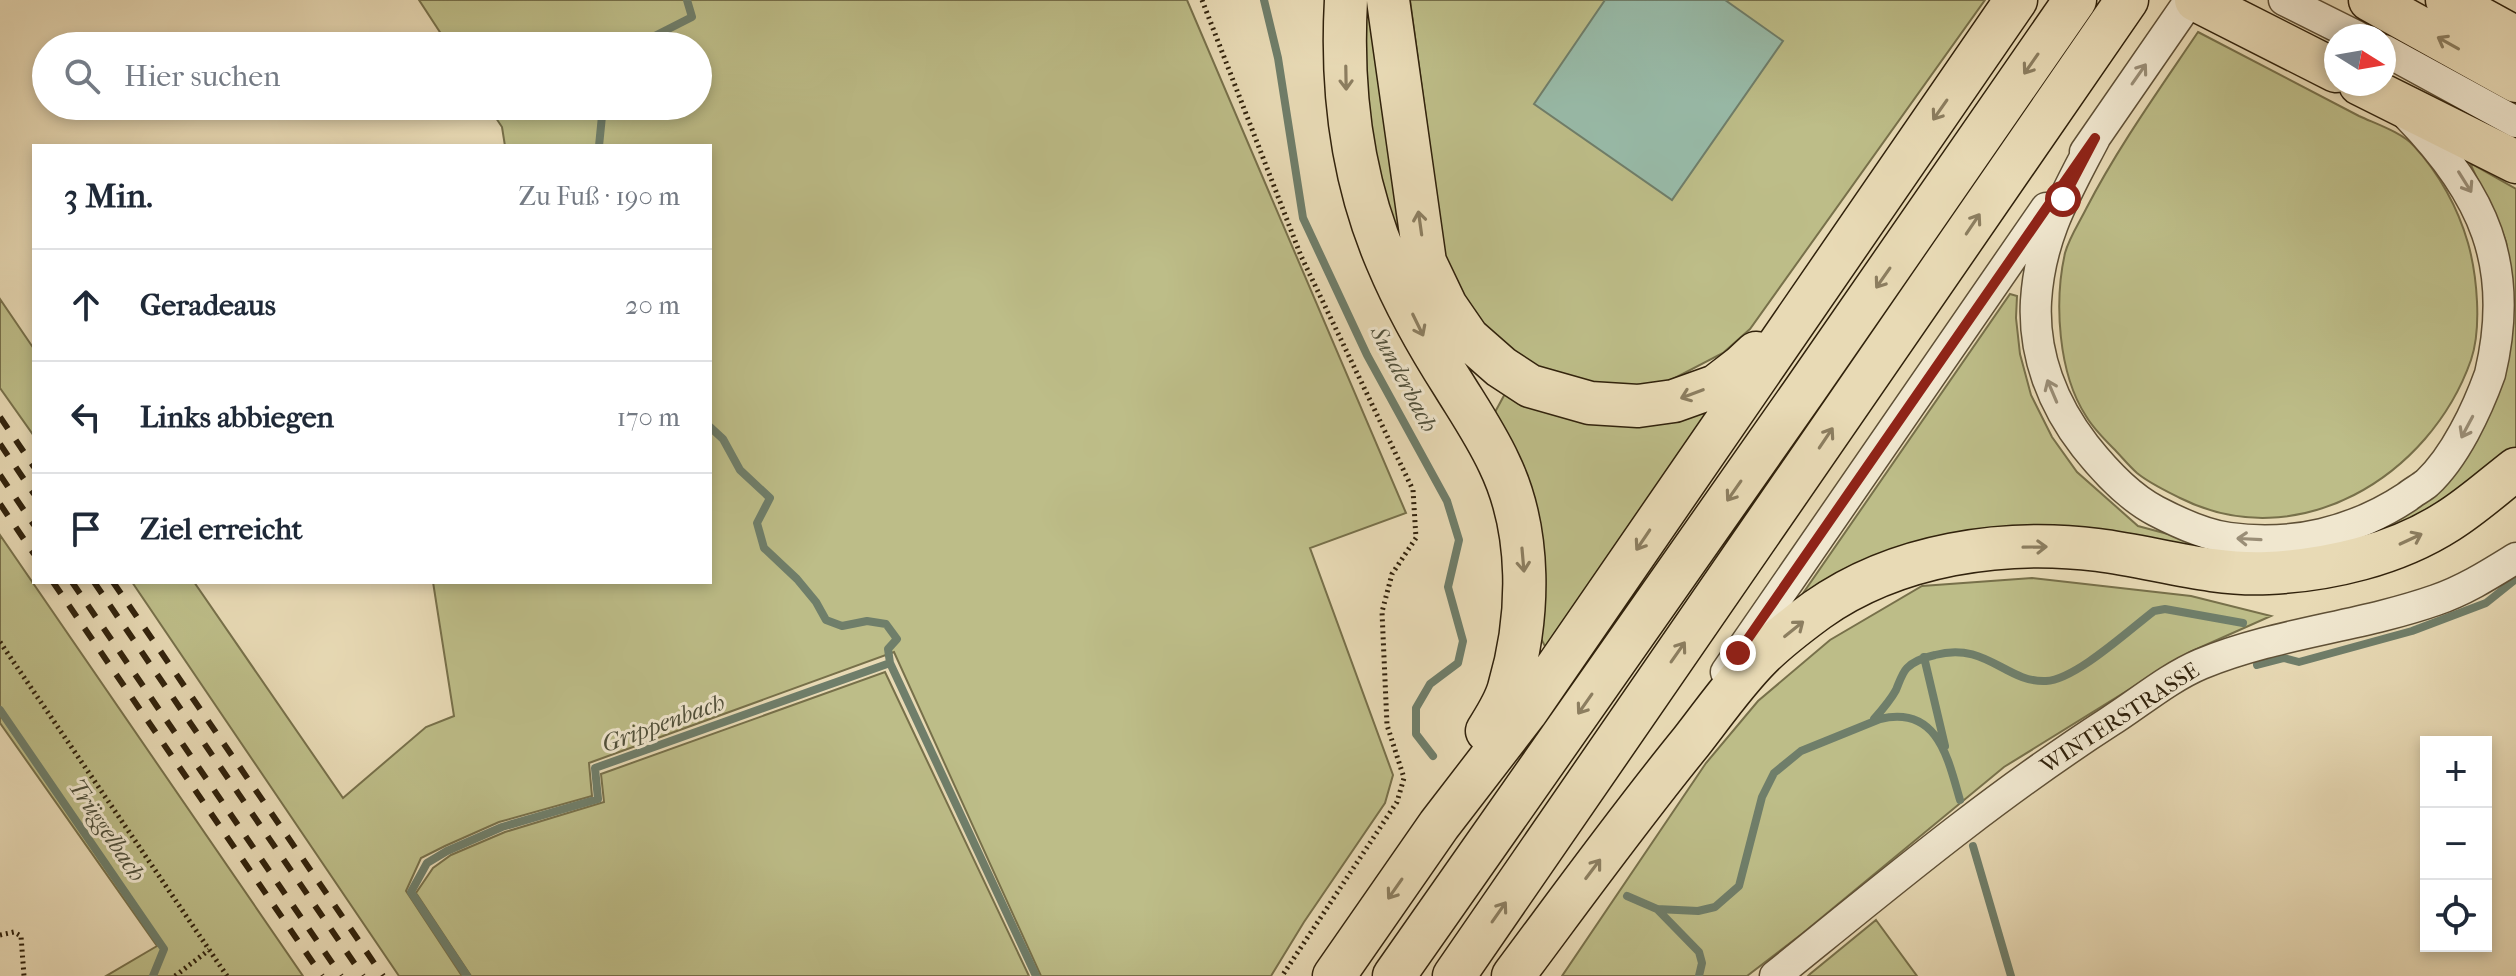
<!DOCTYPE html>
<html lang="de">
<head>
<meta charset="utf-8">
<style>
	body { margin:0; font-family:"IM FELL French Canon",serif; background:#f6f6f7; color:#1f2937 }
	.controls { position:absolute; right:24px; bottom:24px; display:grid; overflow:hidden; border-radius:0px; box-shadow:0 4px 12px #0003 }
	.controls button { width:72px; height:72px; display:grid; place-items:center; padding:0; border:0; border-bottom:2px solid #e0e1e3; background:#fff; color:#1f2937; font:40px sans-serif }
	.compass { position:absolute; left:2324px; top:24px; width:72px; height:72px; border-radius:50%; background:#fff; box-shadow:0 4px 12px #0003; rotate:101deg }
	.stop { position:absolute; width:24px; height:24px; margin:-18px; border:6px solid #8f2418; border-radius:50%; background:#fff }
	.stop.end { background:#8f2418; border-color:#fff; box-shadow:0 2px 8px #0008 }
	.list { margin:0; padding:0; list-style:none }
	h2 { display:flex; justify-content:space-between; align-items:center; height:104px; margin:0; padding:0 32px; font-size:34px }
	h2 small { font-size:26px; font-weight:400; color:#747a83 }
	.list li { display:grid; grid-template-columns:52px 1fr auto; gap:24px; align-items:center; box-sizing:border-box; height:112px; padding:0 32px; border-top:2px solid #e0e1e3 }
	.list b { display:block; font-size:30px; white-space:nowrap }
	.list em { font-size:26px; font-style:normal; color:#747a83 }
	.icon { flex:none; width:44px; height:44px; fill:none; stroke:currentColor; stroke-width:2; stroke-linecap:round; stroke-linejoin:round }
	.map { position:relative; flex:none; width:2516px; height:976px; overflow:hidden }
	.search { position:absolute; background:#fff; box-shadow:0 4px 12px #0003; left:32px; top:32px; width:680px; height:88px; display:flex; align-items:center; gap:20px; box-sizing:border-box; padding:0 28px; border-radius:44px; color:#747a83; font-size:30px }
	.panel { position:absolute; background:#fff; box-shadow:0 4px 12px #0003; left:32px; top:144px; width:680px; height:440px; border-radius:0px }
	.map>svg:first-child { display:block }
</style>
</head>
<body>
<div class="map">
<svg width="2516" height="976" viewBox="0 0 2516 976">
	<rect width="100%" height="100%" fill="#e8dab5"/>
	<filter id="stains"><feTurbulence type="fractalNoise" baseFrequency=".0025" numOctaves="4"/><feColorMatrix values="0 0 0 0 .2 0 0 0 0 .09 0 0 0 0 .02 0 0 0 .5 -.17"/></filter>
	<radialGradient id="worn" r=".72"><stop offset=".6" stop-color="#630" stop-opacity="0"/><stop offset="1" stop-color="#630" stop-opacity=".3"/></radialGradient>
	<path fill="#bdbd88" stroke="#77704a" stroke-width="2" d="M419,0H1187L1406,513L1310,548L1393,775L1385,803L1304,922L1271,976H1041L894,652L589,763L592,796L499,822L445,846L421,858L406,891L462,976H399L132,582H194L343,798L426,727L454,716L433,582H710V146H505L502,127L488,106H698V46H449Z
		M1363,0H1372L1405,241L1398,243L1377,176L1365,106Z
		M1410,0H1985L1750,329L1723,353L1671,380L1638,387H1592L1539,371L1484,327L1464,299L1445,259Z
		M2198,32C2252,60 2306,88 2359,116C2376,124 2401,132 2414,146C2439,173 2458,208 2468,243C2477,275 2482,328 2471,360C2430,477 2297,557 2180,498C2166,491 2149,483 2137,473C2129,466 2121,456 2113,448C2104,439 2093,428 2086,416C2058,373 2054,302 2065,253C2069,238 2079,223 2086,209C2118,147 2159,90 2198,32Z
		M2470,163L2516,189V449L2404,527L2347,542L2470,450C2510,392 2516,310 2506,242C2497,214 2481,189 2470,163Z
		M2010,294L2017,296L2016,318L2020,354L2031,395L2052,437L2077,472L2138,526L2194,541L2199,555L2102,536L1797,602Z
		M0,299L34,349V436L0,388Z
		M1507,390L1713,404L1546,648L1539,635L1494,414Z
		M0,535L303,976H106L157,946L0,723Z
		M2032,578L2191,596L2271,616L2190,652L2004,767L1803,933L1747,976H1562L1706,763L1758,701L1830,640L1922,586Z
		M885,672L1029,976H471L416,893L433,868L451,855L505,832L604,802L601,774Z
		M1876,920L1917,976H1808L1810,974Z"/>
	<path fill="#98bba9" stroke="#6f7e6a" stroke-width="2" d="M1605,0H1725L1783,41L1672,200L1534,104Z"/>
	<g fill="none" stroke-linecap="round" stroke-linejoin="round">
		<path stroke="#6f7e6a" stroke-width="8" d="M1264,0L1278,58L1303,218L1367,355L1447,501L1459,540L1448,587L1463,641L1458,663L1430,684L1416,708V734L1433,756
			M635,46L692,17L687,0
			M599,146L603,106
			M710,427L723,439L740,470L770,498L757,523L764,548L797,579L816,602L826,620L842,626L867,621L886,624L897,639L888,649L890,663L1036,976
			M1924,657L1945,746
			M2257,665L2284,658L2299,662L2412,631L2486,603L2516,579
			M0,710L164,949L153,976
			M1874,719C1882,710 1890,701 1896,690C1899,683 1902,673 1907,668C1914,661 1926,657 1935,655C1986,641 2006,683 2046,681C2075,680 2129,630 2154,611L2165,609L2243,623
			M1973,846L2011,976
			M1627,896L1657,909L1698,911L1715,907L1739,886L1762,797L1774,773L1801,751L1880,719C1938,705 1948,759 1960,800
			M1657,909L1699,952L1702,963L1699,976
			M467,976L411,892L427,863L447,851L502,827L598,799L595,768L890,663"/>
		<g stroke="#5f5036" stroke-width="33">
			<path id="minor" d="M2284,0L2356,36
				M2384,50L2516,122
				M2095,138C2066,194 2040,236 2036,301C2033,355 2053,405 2085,446C2104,470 2129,497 2156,511C2177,522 2205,535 2229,538C2292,547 2354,532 2407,497C2413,492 2421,488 2427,483C2455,457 2477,410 2490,374C2516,265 2483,193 2408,116
				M2085,152L2190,0
				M1726,672L2046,208
				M1775,976C1884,888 1991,798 2109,722C2139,703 2168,678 2201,664C2276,633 2359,627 2436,600C2465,590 2490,574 2516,558"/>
		</g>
		<g stroke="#31220c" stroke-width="45">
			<path id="highway" d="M1346,0C1341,89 1352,179 1387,261C1405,304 1428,345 1453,384C1469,410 1486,435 1499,463C1532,531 1530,617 1509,688C1505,703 1495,718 1487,731
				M1388,0L1425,262L1446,306L1468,338L1501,367L1530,386L1590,403L1638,406L1674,401L1716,386L1742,366L1756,353
				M2196,0L2336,71
				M2370,0L2516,81
				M2447,0L2516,38
				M2360,84L2516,162
				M1334,976L1439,825L1526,712L2016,0
				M1394,976L1805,390L2075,0
				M1454,976L2127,0
				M1513,976C1572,897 1629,818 1691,742C1713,714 1735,682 1760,657C1777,640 1798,624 1817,610C1896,554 2004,538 2098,550C2154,557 2211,576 2268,573C2329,570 2395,555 2448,521C2472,506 2494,486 2516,469"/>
		</g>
		<path stroke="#31220c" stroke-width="5" stroke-dasharray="2 4" stroke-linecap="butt" d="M1202,0L1301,256L1413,490L1416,538L1392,574L1382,612L1387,725L1404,778L1397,802L1282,976
			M0,642L227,976
			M0,935L14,932L21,936L24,976
			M175,976L209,950"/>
		<use href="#minor" stroke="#f0e7cf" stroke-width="30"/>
		<use href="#highway" stroke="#e8dab5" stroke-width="42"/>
		<path stroke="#31220c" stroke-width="6" stroke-dasharray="14 14" stroke-linecap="butt" d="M0,417L34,467
			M0,444L34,494
			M0,475L34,525
			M0,504L34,554
			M53,582L322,976
			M72,582L341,976
			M94,582L363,976
			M113,582L383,976"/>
	</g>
	<defs><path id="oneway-shaft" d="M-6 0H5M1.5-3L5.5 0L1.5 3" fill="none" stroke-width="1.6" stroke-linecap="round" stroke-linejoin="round" transform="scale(2)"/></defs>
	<g stroke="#8c7e60">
		<use href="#oneway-shaft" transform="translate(2448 43) rotate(-151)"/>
		<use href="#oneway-shaft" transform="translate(2031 64) rotate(125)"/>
		<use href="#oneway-shaft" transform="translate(1346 78) rotate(89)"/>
		<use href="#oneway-shaft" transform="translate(1940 110) rotate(125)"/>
		<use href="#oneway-shaft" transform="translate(1420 223) rotate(-98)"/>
		<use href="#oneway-shaft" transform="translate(1973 224) rotate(-56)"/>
		<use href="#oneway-shaft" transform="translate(1883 278) rotate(125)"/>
		<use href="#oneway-shaft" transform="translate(1418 325) rotate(64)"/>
		<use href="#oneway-shaft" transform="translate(1692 394) rotate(159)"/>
		<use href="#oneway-shaft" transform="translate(1826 438) rotate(-56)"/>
		<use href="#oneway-shaft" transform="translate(1734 491) rotate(125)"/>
		<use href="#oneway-shaft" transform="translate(2411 539) rotate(-25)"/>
		<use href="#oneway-shaft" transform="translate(1643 540) rotate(124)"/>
		<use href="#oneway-shaft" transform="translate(2035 547) rotate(-1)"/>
		<use href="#oneway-shaft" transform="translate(1523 560) rotate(85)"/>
		<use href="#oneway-shaft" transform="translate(1794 629) rotate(-39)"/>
		<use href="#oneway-shaft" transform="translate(1678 652) rotate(-55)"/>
		<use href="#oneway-shaft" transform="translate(1585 704) rotate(125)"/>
		<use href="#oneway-shaft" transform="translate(1593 869) rotate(-53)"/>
		<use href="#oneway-shaft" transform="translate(1395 889) rotate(125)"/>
		<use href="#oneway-shaft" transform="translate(1499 912) rotate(-55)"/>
	</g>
	<g stroke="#9a8e77">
		<use href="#oneway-shaft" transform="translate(2139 74) rotate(-55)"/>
		<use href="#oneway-shaft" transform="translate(2465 182) rotate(58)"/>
		<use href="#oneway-shaft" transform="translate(2052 391) rotate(-113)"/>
		<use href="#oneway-shaft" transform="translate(2467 427) rotate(118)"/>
		<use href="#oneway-shaft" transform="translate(2249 539) rotate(-177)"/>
	</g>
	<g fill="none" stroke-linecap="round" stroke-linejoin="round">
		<path stroke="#8f2418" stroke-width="10" d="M1738,653L2095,138L2063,199"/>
	</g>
	<g text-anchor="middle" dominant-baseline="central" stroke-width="6" stroke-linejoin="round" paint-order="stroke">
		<g font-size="22" fill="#31220c" stroke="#f0e7cf">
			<text transform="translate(2120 718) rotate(-33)">WINTERSTRASSE</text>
		</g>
		<g font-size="24" font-style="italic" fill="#50503b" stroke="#f0e7cf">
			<text transform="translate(1404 379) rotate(62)">Sunderbach</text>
			<text transform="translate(663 723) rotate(-20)">Grippenbach</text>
			<text transform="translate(107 830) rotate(56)">Trüggelbach</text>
		</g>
	</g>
	<rect width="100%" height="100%" filter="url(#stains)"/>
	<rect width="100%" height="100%" fill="url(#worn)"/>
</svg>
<div class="controls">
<button>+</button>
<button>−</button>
<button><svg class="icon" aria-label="locate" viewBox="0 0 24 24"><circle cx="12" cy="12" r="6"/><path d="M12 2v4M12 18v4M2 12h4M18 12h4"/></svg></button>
</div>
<svg class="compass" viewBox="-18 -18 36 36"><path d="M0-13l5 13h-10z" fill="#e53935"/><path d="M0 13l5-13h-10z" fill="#747a83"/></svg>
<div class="stop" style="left:2063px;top:199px"></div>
<div class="stop end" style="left:1738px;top:653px"></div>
<div class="search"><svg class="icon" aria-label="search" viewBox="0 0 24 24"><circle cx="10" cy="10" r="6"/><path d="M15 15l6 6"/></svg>Hier suchen</div>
<section class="panel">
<h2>3 Min.<small>Zu Fuß · 190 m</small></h2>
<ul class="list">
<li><svg class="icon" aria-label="ahead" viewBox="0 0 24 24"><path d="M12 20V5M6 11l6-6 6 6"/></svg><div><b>Geradeaus</b></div><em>20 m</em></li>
<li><svg class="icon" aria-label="left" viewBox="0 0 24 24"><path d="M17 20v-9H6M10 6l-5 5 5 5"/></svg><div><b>Links abbiegen</b></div><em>170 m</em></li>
<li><svg class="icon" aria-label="arrive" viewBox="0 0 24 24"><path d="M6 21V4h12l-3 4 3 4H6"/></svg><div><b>Ziel erreicht</b></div></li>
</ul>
</section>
</div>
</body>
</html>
